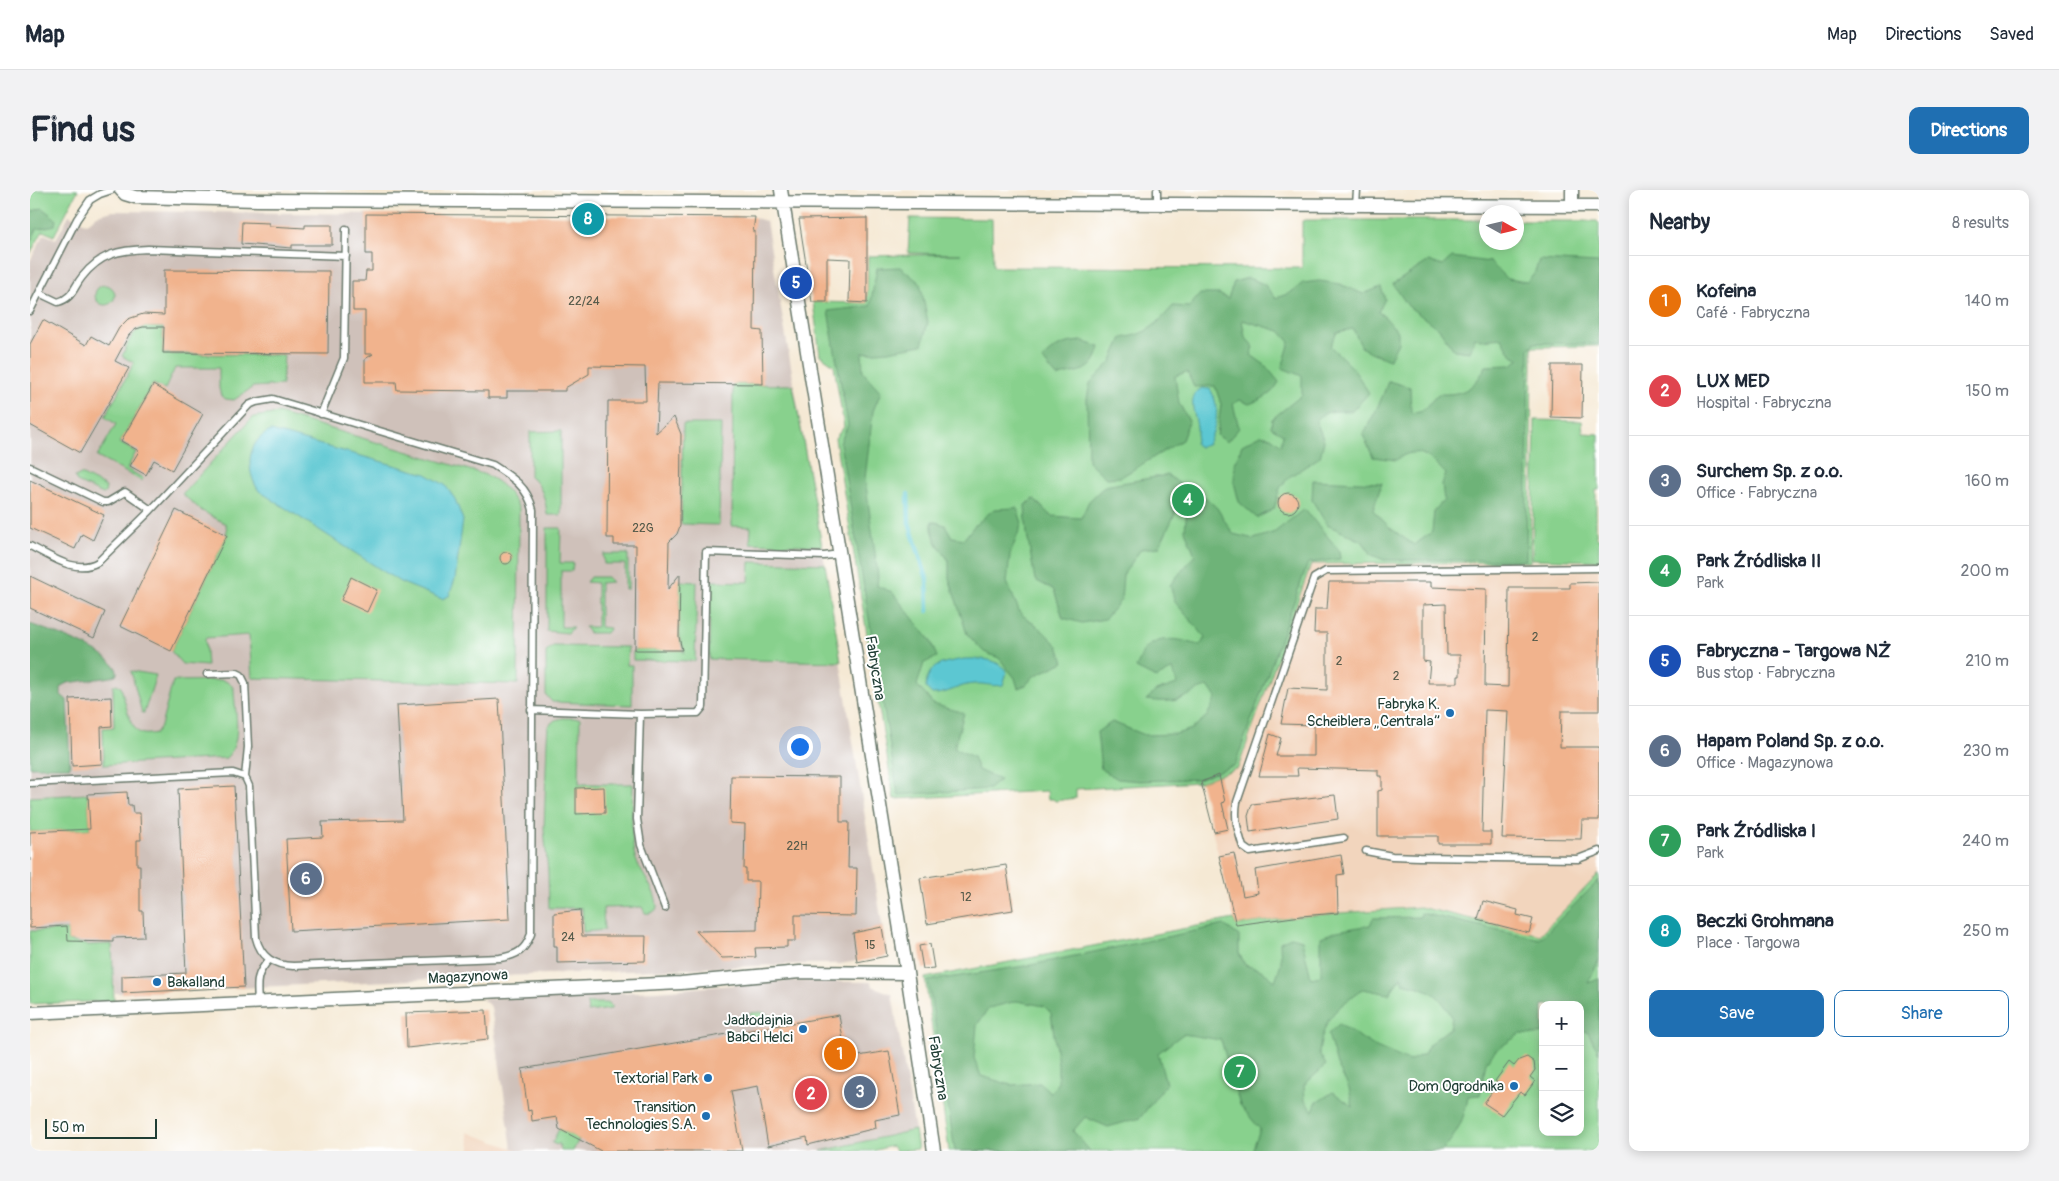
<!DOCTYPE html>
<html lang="en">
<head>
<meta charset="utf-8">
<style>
	body { margin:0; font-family:Pangolin,sans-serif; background:#f2f2f3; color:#1f2937 }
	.controls { position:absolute; right:15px; bottom:15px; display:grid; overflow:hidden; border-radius:10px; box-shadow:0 2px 12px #0003 }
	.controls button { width:45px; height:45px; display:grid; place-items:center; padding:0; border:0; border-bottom:1px solid #e0e1e3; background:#fff; color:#1f2937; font:25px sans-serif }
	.compass { position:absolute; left:1449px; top:15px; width:45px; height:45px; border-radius:50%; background:#fff; box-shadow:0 2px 12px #0003; rotate:98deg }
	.scale { position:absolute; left:15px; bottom:12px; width:112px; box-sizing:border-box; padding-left:5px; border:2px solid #1f3d34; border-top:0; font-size:14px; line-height:18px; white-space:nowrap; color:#1f3d34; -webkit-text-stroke:4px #fff; paint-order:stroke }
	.you { position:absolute; left:769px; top:556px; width:18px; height:18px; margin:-12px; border:4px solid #fff; border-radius:50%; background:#1a73e8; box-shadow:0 0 0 8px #1a73e833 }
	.badge { display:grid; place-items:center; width:32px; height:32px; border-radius:50%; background:#1f6fb2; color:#fff; font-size:16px; font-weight:700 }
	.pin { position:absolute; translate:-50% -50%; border:2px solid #fff; box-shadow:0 1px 5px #0006 }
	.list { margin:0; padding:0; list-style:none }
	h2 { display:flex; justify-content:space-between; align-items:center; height:65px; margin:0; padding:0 20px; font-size:21px }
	h2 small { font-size:16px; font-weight:400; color:#747a83 }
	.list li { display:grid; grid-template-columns:32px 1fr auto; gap:15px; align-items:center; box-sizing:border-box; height:90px; padding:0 20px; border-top:1px solid #e0e1e3 }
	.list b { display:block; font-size:19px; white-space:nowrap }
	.list p { margin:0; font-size:16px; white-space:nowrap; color:#747a83 }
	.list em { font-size:16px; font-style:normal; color:#747a83 }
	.actions { display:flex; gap:10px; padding:15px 20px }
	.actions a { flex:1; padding:11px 0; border:1px solid #1f6fb2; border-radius:10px; text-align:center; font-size:18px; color:#1f6fb2 }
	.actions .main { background:#1f6fb2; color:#fff }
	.icon { flex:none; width:28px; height:28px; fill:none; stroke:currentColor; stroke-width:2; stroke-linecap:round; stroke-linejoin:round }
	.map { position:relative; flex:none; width:1569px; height:961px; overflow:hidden; border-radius:10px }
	header { display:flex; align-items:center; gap:30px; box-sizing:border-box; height:70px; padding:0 25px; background:#fff; border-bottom:1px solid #e0e1e3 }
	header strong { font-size:24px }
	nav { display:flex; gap:28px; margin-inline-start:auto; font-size:18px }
	.intro { display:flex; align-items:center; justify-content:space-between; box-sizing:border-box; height:120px; padding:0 30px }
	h1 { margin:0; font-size:35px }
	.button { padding:12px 22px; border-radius:10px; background:#1f6fb2; color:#fff; font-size:18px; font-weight:700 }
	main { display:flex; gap:30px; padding:0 30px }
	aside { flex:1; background:#fff; border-radius:10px; box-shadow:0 2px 12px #0003 }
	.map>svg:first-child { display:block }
</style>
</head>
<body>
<header>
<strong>Map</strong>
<nav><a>Map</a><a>Directions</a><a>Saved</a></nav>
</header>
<div class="intro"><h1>Find us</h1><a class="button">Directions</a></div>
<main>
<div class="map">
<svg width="1569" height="961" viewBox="0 0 1569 961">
	<rect width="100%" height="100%" fill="#fff"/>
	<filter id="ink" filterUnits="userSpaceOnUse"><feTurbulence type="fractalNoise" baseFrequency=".02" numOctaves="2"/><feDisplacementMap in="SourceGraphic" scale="10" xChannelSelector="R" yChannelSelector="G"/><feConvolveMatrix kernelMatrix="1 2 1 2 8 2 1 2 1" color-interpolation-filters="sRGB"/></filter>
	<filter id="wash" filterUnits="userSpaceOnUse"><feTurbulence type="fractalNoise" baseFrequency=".0096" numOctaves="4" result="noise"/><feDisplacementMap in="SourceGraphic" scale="20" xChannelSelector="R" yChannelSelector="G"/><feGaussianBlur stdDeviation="1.12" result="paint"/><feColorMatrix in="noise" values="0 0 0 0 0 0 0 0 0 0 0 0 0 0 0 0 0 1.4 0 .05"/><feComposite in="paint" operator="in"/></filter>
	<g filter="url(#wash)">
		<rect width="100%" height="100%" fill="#f5e9d4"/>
		<path fill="#f2d5bd" d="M1569,372V684L1510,745L1390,717L1271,726L1206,735L1170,592L1208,578L1281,374Z
			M437,942L482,958L490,961H441Z"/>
		<path fill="#cfc1ba" d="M83,21L725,28L736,31L792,356L857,766L810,774H771L472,786L92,803H85L84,791L0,795V71L14,44L26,49L39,25L57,34L67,25Z
			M751,791L841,792L842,796L862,804L885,940L791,961H490L482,958L461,817L452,809L627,801Z"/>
		<path fill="#88d18d" stroke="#548760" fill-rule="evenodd" d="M0,0H48L24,46L13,41L0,64Z
			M880,28L962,29L963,77L1272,78V31L1276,30H1456V52H1486L1487,31H1567L1569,33V156L1502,157L1500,372L1281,374L1208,578L1170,592L1046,599V608L1025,611L1023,609H1018L1017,601L864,609L805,248L814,237L804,175L790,165L783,112L837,113L838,66L931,64L878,63Z
			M65 105a10 10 0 1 1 20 0a10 10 0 1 1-20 0Z
			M115,137L133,138V164L254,165L252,195L223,197L204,210L196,209L191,206L189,198V178H145L135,199L123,194L90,253L106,262L97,279L113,288L112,291L67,267L86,234L75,227L104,173L92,166C98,155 101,140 115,137Z
			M703,194L763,195L792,356L720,353L721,337L702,336Z
			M248,223L453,284C471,291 480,302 489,318L488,494L222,488L219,445L175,448L177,476L152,474L141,461L197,345L196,334L172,321L152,304L223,227Z
			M1505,230L1552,231L1553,243L1569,244V300H1566V348H1569V371L1502,369Z
			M653,234H691L689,335L651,334Z
			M531,241V325H517C516,311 512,295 500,286V242Z
			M51,284L76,297L75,303L73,304L47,292L45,287Z
			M517,338H531L530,373H543L542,381H531V437H543L538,443L517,441Z
			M573,364H598V399H595V374H574Z
			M720,372L795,374L811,472L679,469L680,391L719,392Z
			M560,387H577L582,392L570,393V437L580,438L576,443H559L555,437H567V393L556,392Z
			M650,391L667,392L665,471L603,470V462L605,460H651L655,463L649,447Z
			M523,456L598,457L597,475H602V515L522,512L516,505V462Z
			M101,481L126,485L114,523H112Z
			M193,490L201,494L204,500C205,523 213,552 196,568L74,575L73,538L84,537L83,496L87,494L91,497C94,508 100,538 110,543C115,545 121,544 126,543L131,536L143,491Z
			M533,528H550L549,594H603C603,616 600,640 604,662C606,679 627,699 627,716C627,722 620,724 615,723L612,717L573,718L574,740L553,742L552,718H519L518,682L514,639L517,550L518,536L525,530Z
			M58,604L60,639L0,642V607Z
			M1569,684V961H919L895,788L1204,729L1206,735L1271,726L1390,717L1510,745ZM1513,815H1550V942H1513Z
			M38,740V751L58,755L82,754L84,811L0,814V741Z
			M557,813H579L582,817L581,819L558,822Z
			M731,822L748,828L721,833L720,823Z
			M529,939L549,949L543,961H531L529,953L527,955L522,953Z
			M885,940L888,959L865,961L862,956L842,961H791Z"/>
		<path fill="#6eb378" stroke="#467856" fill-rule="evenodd" d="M12,18L26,29L25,35L7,39L0,53V22Z
			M1422,67L1460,72L1477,89L1497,92L1504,84L1509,70L1568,73L1569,76V154L1504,153L1499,159L1496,370H1354L1342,365L1332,351L1297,335L1282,310L1283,290L1352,293L1343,320L1360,338L1384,355L1402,342L1404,321L1414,310L1412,294L1416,284C1400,267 1388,254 1366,270L1343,267L1333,245C1342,227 1352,211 1358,191L1380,197L1381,223L1393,220L1408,204C1434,205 1444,199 1456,176L1481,175L1490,169L1481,164L1472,148L1450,150L1445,147L1440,162L1424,160L1409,139L1378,116L1363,94L1399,71L1412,76Z
			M870,77L890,93L898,132L892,155L858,161L832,163L833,182L851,202L843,221L835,288L848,386L847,396L862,402L900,450L907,467L894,473L887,495L903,514L934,523L924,558L943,567L948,580L970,590L959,599L868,605L810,253L818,235L798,121L840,116L847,78Z
			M1218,88L1234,94L1246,108L1260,103L1273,93L1289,91L1310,94L1333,104L1351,97L1355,109L1348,122L1354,126L1368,142V153L1359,170L1332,158L1323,139L1307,142L1300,156L1323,178L1339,203L1322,221C1308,221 1295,219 1286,231L1294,251L1290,267L1259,287L1250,298L1244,319L1227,328L1209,312L1204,292L1205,273L1212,255L1231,245L1241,247L1251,255L1253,244L1241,237L1242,229L1272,205V186L1252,178L1260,152L1250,141L1212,130L1215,147L1224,157L1221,165L1235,175L1249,192C1242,205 1233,209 1219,214L1210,210L1203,214L1209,238L1197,252L1187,245L1191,214L1185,196L1164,197L1157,182L1145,186L1149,213L1159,231L1152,250L1091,287L1076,288L1058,271L1057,209L1060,193L1081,172L1092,148C1118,144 1126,135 1143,116L1159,117L1170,104H1189L1198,109L1204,92Z
			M1052,151L1070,157C1063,185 1050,179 1027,187L1012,169C1024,156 1035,152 1052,151Z
			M1137,285L1151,294L1145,324L1129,357L1111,359L1093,385L1091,410L1075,429L1052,433L1033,428L1024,400L1005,390L997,344L995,315L1004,309L1021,326L1051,328L1059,311L1075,296Z
			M1175,307L1187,318L1203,344L1224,349L1245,342L1274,319L1309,360L1310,369L1278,373L1205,575L1168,589L1110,591L1088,589L1071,579L1067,542L1082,532L1115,545L1146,544L1162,539L1177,526L1186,508L1179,497C1168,498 1163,504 1153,508C1141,513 1129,511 1116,510L1126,501L1147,494L1143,479L1126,488L1106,478C1109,473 1111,464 1114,460C1129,444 1153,449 1170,456L1175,447L1145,412L1140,395L1165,365L1155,340L1157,318Z
			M987,318L992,333L980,365L977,392L990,423L1013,441L1028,456L1034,472L1004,486L996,495L988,498L985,488L969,468L954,462L937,444L919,388V371L906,352L902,339V331L915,335L922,347L934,349L944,336L964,319Z
			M0,434C16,440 90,464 87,484L81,487L37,493L31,496V505L37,510L40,577H0Z
			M1569,690V770L1558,793L1569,789V863L1558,843L1550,838V815H1513V843L1506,845L1490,844L1466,860L1456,872L1450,905L1438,906C1436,925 1426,948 1411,961H1222L1230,939L1210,915L1191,850L1153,844L1128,863L1136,894L1110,928L1078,937L1055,927L1043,941L1060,961H925L898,791L1001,775L1194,735L1209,746V763L1215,775L1231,780L1245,791L1251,773L1250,752L1261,747L1272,750L1281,788L1291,786V747L1307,741L1340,735L1343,728L1390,727L1391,723L1510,749ZM1371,787L1373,793C1401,800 1407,801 1422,827L1420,838L1399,854L1394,864L1379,871L1344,856L1309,834L1298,844L1307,875L1319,898L1323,917L1303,902L1286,913L1283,921L1275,910L1274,895L1296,875L1289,863C1294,827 1304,820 1333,799L1359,804ZM987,811L1014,816L1021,823L1028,874V892L1021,903L1010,893L981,895L951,886L944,868L947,835L959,818Z"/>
		<path fill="#5bc7d2" stroke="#3d8283" d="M1172,198L1180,199C1191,216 1187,238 1177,255L1170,257L1165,254C1166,248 1168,242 1167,237C1165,223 1156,207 1172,198Z
			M241,241L396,284L415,295L425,309L433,330L425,389L419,406L412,409L370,392L229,301C215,281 216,251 241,241Z
			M934,469C951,469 966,467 977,482L973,495C963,497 955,493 945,494C929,494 918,505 902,504L896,498C897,473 914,473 934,469Z"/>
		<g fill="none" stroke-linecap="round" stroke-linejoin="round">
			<path stroke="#5bc7d2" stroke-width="4.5" d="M878,304L879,333L897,389L898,421"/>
		</g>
		<g id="blocks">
			<path fill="#f1b38d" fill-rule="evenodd" d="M336,24L725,27L723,42L725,41L724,140L732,141L733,194L628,193L626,243L644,227L651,244L650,336L647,344L639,352L638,399L650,384L649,447L652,460H605L606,355H584V348H577L578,211H616L615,177L559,176V184L535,198V201H477V208H458V201L367,200L366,192H335V169L343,164H335V121H323V109H322V91H335L336,81H342V64H336Z
				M837,28V113L819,112L820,69L797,68V112H782L769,29Z
				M212,32L239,33V36L275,38V35H302V55H262V58L211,54Z
				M134,80L299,81L298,164L133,163L134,137H113L106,139L99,145L85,171L99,178L50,263L0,235V154L13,130L56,155L61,146L79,156L89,138L98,129L113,124L134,125Z
				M1522,175H1553L1552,228L1521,227Z
				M123,195L173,224L142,280L124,270L116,285L100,276L109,261L91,251Z
				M0,290L74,325L63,350L52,344L45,359L0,338Z
				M1248 313a10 10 0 1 1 20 0a10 10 0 1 1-20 0Z
				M146,320L197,345L141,461L90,436Z
				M470 368a6 6 0 1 1 12 0a6 6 0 1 1-12 0Z
				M0,386L75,422L64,448L0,418Z
				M321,387L347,400L337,422L311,410Z
				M1299,392H1401V397L1456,399L1455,496L1478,497L1479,398H1540V393L1569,392V521H1531L1530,557H1569V630H1552L1551,649L1472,648L1478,521L1455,520L1452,642H1461V654H1408V646H1348V601L1352,600V586H1348V580L1267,578L1268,586H1229L1240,544L1251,548L1246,566H1284V535L1251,534L1258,498L1297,500V443H1284L1285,419H1297ZM1416,414L1417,465H1430V486H1428V493H1398L1400,472L1393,471V415Z
				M81,507L82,536L71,537L72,574L42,576L40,509Z
				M469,509L480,729L261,741L256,649L293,647L292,632L373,630L367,515Z
				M1189,585L1195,612L1192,613L1198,639L1184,642L1171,592Z
				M701,586L810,587V632H819L818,678H827L826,726L765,725V751H757V757L725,758L726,767L692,768L666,741L727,740L728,691H716V679H714L715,634L700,633Z
				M204,596L214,797L92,803V786L156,783L148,599Z
				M574,597L575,623L546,624V598Z
				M97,602L98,615H102L103,623H110L111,650H107V675H110V721H113L114,747L83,748V752L38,751L37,736L0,738V642L60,639L58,604Z
				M1305,605L1308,629L1220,642L1218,626L1222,614Z
				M1204,663L1213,706L1228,703L1225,680L1311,665L1314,684L1307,685L1308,723L1271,726L1206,735L1189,666Z
				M976,675L983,720L897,734L890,688Z
				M1453,711L1488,720L1487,725L1503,729L1499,743L1448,730Z
				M550,720L552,746H616L615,771L527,773V756H524V723Z
				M852,737L857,766L827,772L823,743Z
				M900,754L904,778L893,779L889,756Z
				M456,820L458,849L377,858L376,823Z
				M809,825L816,868L859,861L870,925L845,930L846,938L778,955L777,947L738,956L728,896L701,901L712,961H571L529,939L527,927L502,931L501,920L498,921L492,879Z
				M1497,867L1504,872L1505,880L1500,887L1505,891L1495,905L1490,902L1472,925L1454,913L1468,893L1465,891L1479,872L1484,876L1489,870Z"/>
		</g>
	</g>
	<g filter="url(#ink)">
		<use href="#blocks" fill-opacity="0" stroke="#6a796c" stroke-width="1"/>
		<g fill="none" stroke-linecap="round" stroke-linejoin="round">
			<g stroke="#6a796c" stroke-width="9">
				<path id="service" d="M1127,0V14
					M1326,14L1327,0
					M9,103L47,29L60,10L70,4L82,0
					M0,121L9,103L28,112C43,108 43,98 52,87C71,63 89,60 118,59L316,66
					M291,224L314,168L316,39
					M0,277L73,312H78L95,302L121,320
					M0,356C21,366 45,385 68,372L121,320L219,215L226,212L243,209L463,275C482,287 498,297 503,320L501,744C495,761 487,765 470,768L263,776C244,775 231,768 226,748L219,596L215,587L203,583L0,593
					M177,484L207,483L211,485L215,493L218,557L215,587
					M501,520L610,524L607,629L611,655L635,718
					M610,524L668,523L673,517L676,362L794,366L810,364
					M1314,648L1220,662L1213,657C1208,641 1204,629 1207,612L1284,388L1296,381L1569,378
					M1336,661L1362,666L1389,667L1548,669L1569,661
					M228,813C227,793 225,785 239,770"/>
			</g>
			<g stroke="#6a796c" stroke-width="15">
				<path id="minor" d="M91,0L95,4L105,7L228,10L1569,16
					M751,0L877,783L904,961
					M1542,15V0
					M0,823L651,793L770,782L877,783"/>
			</g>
			<use href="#service" stroke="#fff" stroke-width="6"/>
			<use href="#minor" stroke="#fff" stroke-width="12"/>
		</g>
	</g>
	<g fill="#1f6fb2" stroke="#fff" stroke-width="2">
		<circle cx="1420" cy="523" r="5"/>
		<circle cx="127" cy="792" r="5"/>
		<circle cx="773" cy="839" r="5"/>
		<circle cx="678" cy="888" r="5"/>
		<circle cx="1484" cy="896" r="5"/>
		<circle cx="676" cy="926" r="5"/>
	</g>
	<g text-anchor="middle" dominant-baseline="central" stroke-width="4" stroke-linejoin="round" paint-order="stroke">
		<g font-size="12" fill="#545a4a">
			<text x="554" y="111">22/24</text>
			<text x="613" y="338">22G</text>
			<text x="1505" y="447">2</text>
			<text x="1309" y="471">2</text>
			<text x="1366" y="486">2</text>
			<text x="767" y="656">22H</text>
			<text x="936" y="707">12</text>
			<text x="538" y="747">24</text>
			<text x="840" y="755">15</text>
		</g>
		<g font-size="15" fill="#1f3d34" stroke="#fff">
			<text transform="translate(845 478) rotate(81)">Fabryczna</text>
			<text transform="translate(438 787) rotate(-3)">Magazynowa</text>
			<text transform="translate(908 878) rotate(81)">Fabryczna</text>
		</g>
		<g font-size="15" fill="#1f3d34" stroke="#fff" text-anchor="end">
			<text x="1410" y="514">Fabryka K.<tspan x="1410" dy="17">Scheiblera „Centrala”</tspan></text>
			<text x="137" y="792" text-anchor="start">Bakalland</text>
			<text x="763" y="830">Jadłodajnia<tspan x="763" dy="17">Babci Helci</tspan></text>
			<text x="668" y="888">Textorial Park</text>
			<text x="1474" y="896">Dom Ogrodnika</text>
			<text x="666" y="917">Transition<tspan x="666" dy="17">Technologies S.A.</tspan></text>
		</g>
	</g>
</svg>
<div class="controls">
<button>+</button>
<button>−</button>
<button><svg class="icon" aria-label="layers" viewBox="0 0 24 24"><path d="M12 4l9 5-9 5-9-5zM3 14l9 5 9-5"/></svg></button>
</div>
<svg class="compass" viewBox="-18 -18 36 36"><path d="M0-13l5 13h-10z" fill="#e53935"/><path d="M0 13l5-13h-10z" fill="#747a83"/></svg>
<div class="scale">50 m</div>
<div class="you"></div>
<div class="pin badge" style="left:810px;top:864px;background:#e8710a">1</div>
<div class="pin badge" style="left:781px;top:904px;background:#e0444e">2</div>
<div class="pin badge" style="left:830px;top:902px;background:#5c6f8a">3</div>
<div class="pin badge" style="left:1158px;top:310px;background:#2e9e5b">4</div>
<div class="pin badge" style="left:766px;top:93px;background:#1a4fb4">5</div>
<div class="pin badge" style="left:276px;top:689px;background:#5c6f8a">6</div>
<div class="pin badge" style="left:1210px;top:882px;background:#2e9e5b">7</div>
<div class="pin badge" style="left:558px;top:29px;background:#0f9aa8">8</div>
</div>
<aside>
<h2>Nearby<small>8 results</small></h2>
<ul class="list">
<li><span class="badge" style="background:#e8710a">1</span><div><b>Kofeina</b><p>Café · Fabryczna</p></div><em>140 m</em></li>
<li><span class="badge" style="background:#e0444e">2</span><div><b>LUX MED</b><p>Hospital · Fabryczna</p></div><em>150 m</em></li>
<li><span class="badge" style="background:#5c6f8a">3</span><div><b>Surchem Sp. z o.o.</b><p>Office · Fabryczna</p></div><em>160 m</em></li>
<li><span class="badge" style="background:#2e9e5b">4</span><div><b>Park Źródliska II</b><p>Park</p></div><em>200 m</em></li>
<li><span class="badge" style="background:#1a4fb4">5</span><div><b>Fabryczna - Targowa NŻ</b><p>Bus stop · Fabryczna</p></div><em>210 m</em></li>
<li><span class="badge" style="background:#5c6f8a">6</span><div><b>Hapam Poland Sp. z o.o.</b><p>Office · Magazynowa</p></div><em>230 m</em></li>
<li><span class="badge" style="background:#2e9e5b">7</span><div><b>Park Źródliska I</b><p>Park</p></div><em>240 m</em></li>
<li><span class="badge" style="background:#0f9aa8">8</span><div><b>Beczki Grohmana</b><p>Place · Targowa</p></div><em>250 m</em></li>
</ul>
<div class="actions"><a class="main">Save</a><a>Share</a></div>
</aside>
</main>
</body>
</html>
